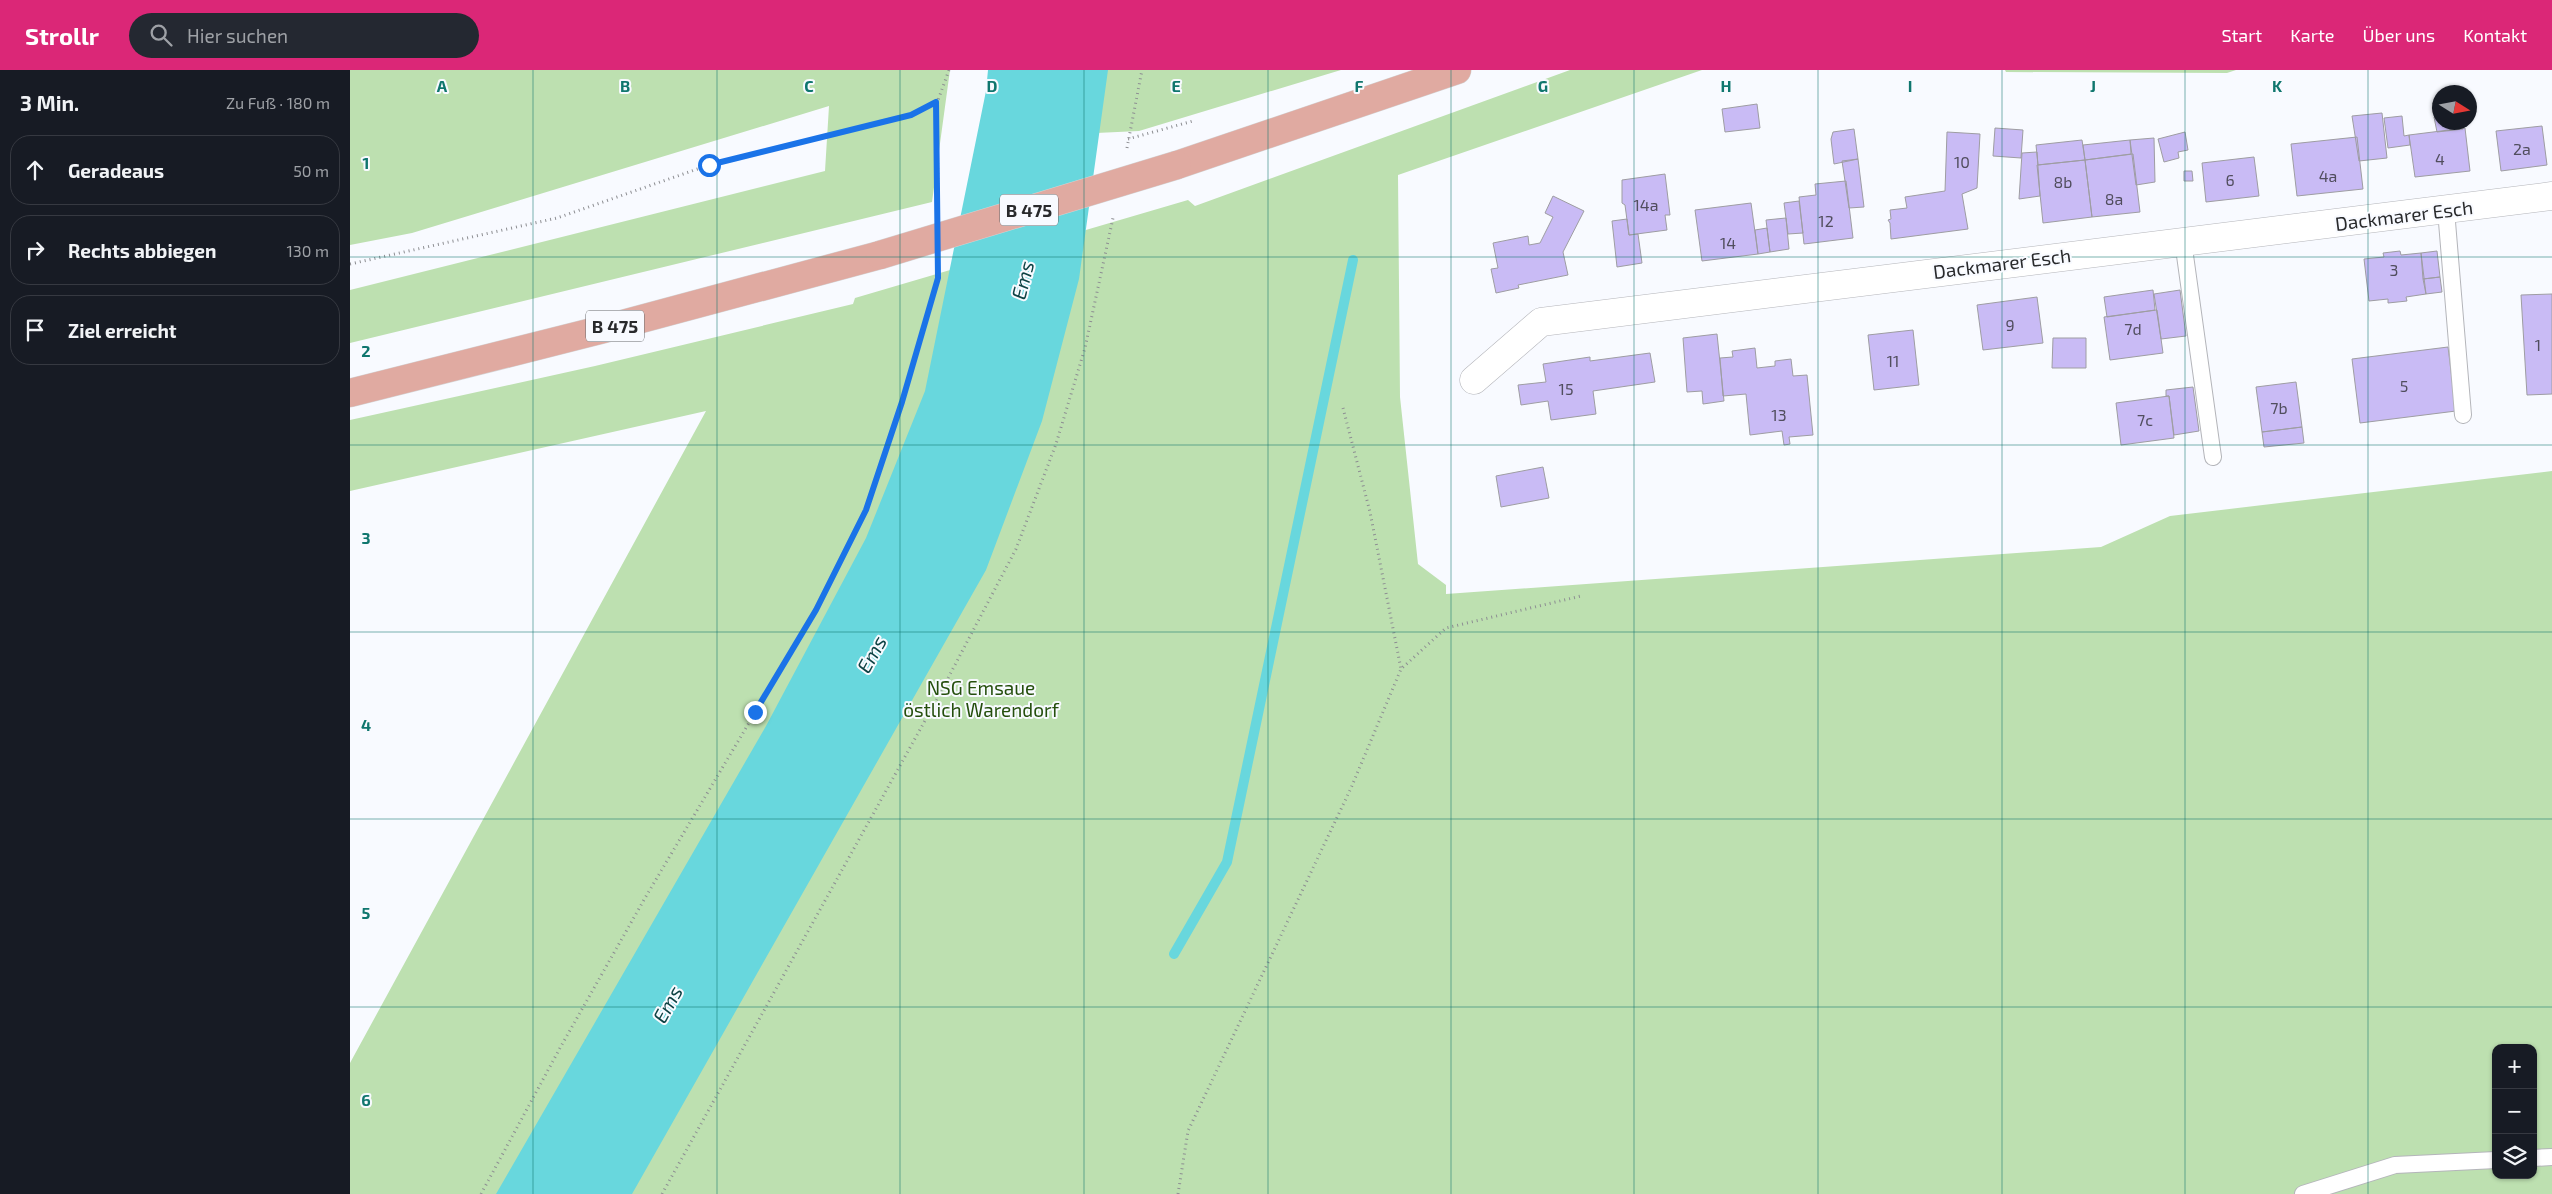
<!DOCTYPE html>
<html lang="de">
<head>
<meta charset="utf-8">
<style>
	body { margin:0; font-family:"Exo 2",sans-serif; background:#242831; color:#f1f3f6 }
	.controls { position:absolute; right:15px; bottom:15px; display:grid; overflow:hidden; border-radius:10px; box-shadow:0 1px 4px #0004 }
	.controls button { width:45px; height:45px; display:grid; place-items:center; padding:0; border:0; border-bottom:1px solid #363941; background:#171b24; color:#f1f3f6; font:25px sans-serif }
	.compass { position:absolute; left:2082px; top:15px; width:45px; height:45px; border-radius:50%; background:#171b24; box-shadow:0 1px 4px #0004; rotate:101deg }
	.stop { position:absolute; width:15px; height:15px; margin:-11px; border:4px solid #1a73e8; border-radius:50%; background:#fff }
	.stop.end { background:#1a73e8; border-color:#fff; box-shadow:0 1px 5px #0008 }
	.list { margin:0; padding:0; list-style:none }
	h2 { display:flex; justify-content:space-between; align-items:center; height:65px; margin:0; padding:0 20px; font-size:21px }
	h2 small { font-size:16px; font-weight:400; color:#9ea1a6 }
	.list li { display:grid; grid-template-columns:32px 1fr auto; gap:15px; align-items:center; box-sizing:border-box; height:70px; margin:0 10px 10px; padding:0 10px; border:1px solid #363941; border-radius:20px }
	.list b { display:block; font-size:19px; white-space:nowrap }
	.list em { font-size:16px; font-style:normal; color:#9ea1a6 }
	.icon { flex:none; width:28px; height:28px; fill:none; stroke:currentColor; stroke-width:2; stroke-linecap:round; stroke-linejoin:round }
	.map { position:relative; flex:none; width:2202px; height:1124px; overflow:hidden }
	header { display:flex; align-items:center; gap:30px; box-sizing:border-box; height:70px; padding:0 25px; background:#db2777; color:#fff }
	header strong { font-size:24px }
	nav { display:flex; gap:28px; margin-inline-start:auto; font-size:18px }
	.search { width:350px; height:45px; background:#242831; display:flex; align-items:center; gap:12px; box-sizing:border-box; padding:0 18px; border-radius:28px; color:#9ea1a6; font-size:19px }
	main { display:flex }
	aside { flex:1; background:#171b24 }
	.map>svg:first-child { display:block }
</style>
</head>
<body>
<header>
<strong>Strollr</strong>
<div class="search"><svg class="icon" aria-label="search" viewBox="0 0 24 24"><circle cx="10" cy="10" r="6"/><path d="M15 15l6 6"/></svg>Hier suchen</div>
<nav><a>Start</a><a>Karte</a><a>Über uns</a><a>Kontakt</a></nav>
</header>
<main>
<aside>
<h2>3 Min.<small>Zu Fuß · 180 m</small></h2>
<ul class="list">
<li><svg class="icon" aria-label="ahead" viewBox="0 0 24 24"><path d="M12 20V5M6 11l6-6 6 6"/></svg><div><b>Geradeaus</b></div><em>50 m</em></li>
<li><svg class="icon" aria-label="right" viewBox="0 0 24 24"><path d="M7 20v-9h11M14 6l5 5-5 5"/></svg><div><b>Rechts abbiegen</b></div><em>130 m</em></li>
<li><svg class="icon" aria-label="arrive" viewBox="0 0 24 24"><path d="M6 21V4h12l-3 4 3 4H6"/></svg><div><b>Ziel erreicht</b></div></li>
</ul>
</aside>
<div class="map">
<svg width="2202" height="1124" viewBox="0 0 2202 1124">
	<rect width="100%" height="100%" fill="#f8faff"/>
	<path fill="#bde0b0" fill-rule="evenodd" d="M0,0H600L582,132L0,273V220L475,101L479,36L62,163L0,175Z
		M752,0H991L789,61L746,63Z
		M1220,0H1352L1048,105L1050,327L1068,494L1096,515V524L1751,477L1820,446L2202,401V1124H0V993L356,341L0,421V350L245,296L503,234L505,228L838,130L845,136ZM2146,978H2183V1105H2146Z
		M1655,0H1886L1877,3L1656,2Z"/>
	<path fill="#68d7dd" d="M638,0H758L729,209L692,351L636,500L282,1124H146L416,656L516,468L575,321L636,21Z"/>
	<g fill="none" stroke-linecap="round" stroke-linejoin="round">
		<path stroke="#68d7dd" stroke-width="10" d="M824,884L877,792L1003,190"/>
	</g>
	<path fill="#c9bbf5" stroke="#9e9da2" d="M1407,34L1410,58L1375,62L1372,39Z
		M2032,43L2037,88L2009,91L2002,46Z
		M2052,46L2054,66L2059,65L2060,75L2038,78L2034,48Z
		M2090,46V52H2112L2113,59L2087,62L2084,47Z
		M2192,56L2197,95L2151,101L2146,61Z
		M1645,58L1673,60L1671,88L1643,86Z
		M2115,58L2120,101L2065,107L2059,65Z
		M1504,59L1508,89L1484,94L1481,69L1483,62Z
		M1597,62L1630,64L1627,118L1612,124L1618,159L1541,169L1540,153L1538,150L1541,149L1540,140L1557,138L1555,127L1595,121Z
		M1835,62L1838,80L1828,82L1829,88L1814,92L1808,69Z
		M2007,67L2013,119L1947,126L1941,74Z
		M1804,68L1805,112L1786,115L1780,70Z
		M1732,70L1735,90L1688,95L1686,75Z
		M1780,70L1781,84L1735,90L1733,75Z
		M1687,82L1690,126L1669,129L1672,83Z
		M1783,84L1790,142L1742,147L1735,90Z
		M1904,87L1909,126L1856,132L1852,93Z
		M1508,89L1514,137L1499,138L1492,91Z
		M1735,90L1742,147L1693,153L1687,95Z
		M1834,101H1842L1843,111H1834Z
		M1315,104L1320,145H1315L1317,160L1279,165L1275,135L1272,133V110Z
		M1496,111L1503,168L1454,174L1449,127L1466,125L1465,114Z
		M1203,126L1234,141L1213,182L1218,205L1168,215L1169,218L1146,223L1141,199L1148,198L1143,173L1178,166L1179,175L1190,173L1203,147L1195,143Z
		M1449,131L1453,163L1438,164L1434,133Z
		M1401,133L1408,184L1352,191L1345,140Z
		M1436,148L1439,179L1420,182L1416,150Z
		M1277,149L1279,165L1288,164L1292,193L1267,197L1262,151Z
		M1417,158L1420,182L1408,184L1405,160Z
		M2050,181L2051,185L2071,183L2076,224L2056,227L2057,231L2038,233V229L2019,231L2014,189L2034,187L2033,183Z
		M2087,181L2090,207L2073,209L2071,183Z
		M2090,207L2092,222L2076,224L2073,209Z
		M1803,220L1805,240L1757,247L1754,227Z
		M1830,220L1836,266L1811,269L1804,224Z
		M2202,224V324L2177,325L2171,225Z
		M1687,227L1693,273L1633,280L1627,235Z
		M1807,240L1813,283L1760,290L1754,247Z
		M1563,260L1569,315L1524,320L1518,265Z
		M1367,264L1374,331L1353,334L1352,321L1337,322L1333,268Z
		M1703,268H1736V298H1702Z
		M2098,277L2106,341L2010,353L2002,289Z
		M1405,278L1407,298L1425,296V291L1441,289L1443,306L1457,305L1463,365L1439,367L1440,374L1434,375L1432,361L1400,365L1396,324L1373,326L1370,288L1383,287L1382,281Z
		M1300,283L1305,312L1243,321L1246,344L1201,350L1198,331L1171,335L1168,315L1196,312L1193,294L1240,287V291Z
		M1946,312L1952,357L1912,362L1906,317Z
		M1843,317L1849,361L1824,365L1819,326H1816V320Z
		M1819,326L1824,368L1771,375L1766,333Z
		M1952,357L1954,373L1914,377L1912,362Z
		M1193,397L1199,428L1151,437L1146,406Z"/>
	<g fill="none" stroke-linecap="round" stroke-linejoin="round">
		<g stroke="#b4b5ba" stroke-width="18">
			<path id="service" d="M2096,140L2113,345
				M1833,171L1863,387
				M2183,1088L2202,1087
				M1953,1124L2045,1095L2146,1090"/>
		</g>
		<g stroke="#b4b5ba" stroke-width="29">
			<path id="minor" d="M1124,310L1191,252L2202,126"/>
		</g>
		<g stroke="#d4d4d5" stroke-width="29">
			<path id="primary" d="M827,95L1107,0
				M0,323L254,259L530,185"/>
		</g>
		<path stroke="#8d8e92" stroke-width="3" stroke-dasharray="1 4" stroke-linecap="butt" d="M778,69L843,51
			M777,78L792,0
			M588,134L587,33L599,0
			M0,194L207,148L359,95L561,45L586,33
			M993,338L1020,442L1051,599
			M131,1124L210,978L295,828L466,540L516,440L552,332L588,208V201
			M312,1124L587,629L666,479L706,374L735,278L763,148
			M828,1124L838,1061L1001,718L1051,599L1096,558L1231,526"/>
		<use href="#service" stroke="#fff" stroke-width="16"/>
		<use href="#minor" stroke="#fff" stroke-width="28"/>
		<use href="#primary" stroke="#e0aaa1" stroke-width="28"/>
		<g stroke="#d4d4d5" stroke-width="29" stroke-linecap="butt">
			<path id="primary-bridge" d="M530,185L827,95"/>
		</g>
		<use href="#primary-bridge" stroke="#e0aaa1" stroke-width="28"/>
	</g>
	<g fill="none" stroke-linecap="round" stroke-linejoin="round">
		<path stroke="#1a73e8" stroke-width="6" d="M359,95L561,45L586,32L588,208L552,332L516,440L466,540L405,642"/>
	</g>
	<path fill="none" stroke="#0f766e" stroke-width="1" stroke-opacity="0.55" d="M183,0V1124M367,0V1124M550,0V1124M734,0V1124M918,0V1124M1101,0V1124M1284,0V1124M1468,0V1124M1652,0V1124M1835,0V1124M2018,0V1124M0,187H2202M0,375H2202M0,562H2202M0,749H2202M0,937H2202"/>
	<g text-anchor="middle" dominant-baseline="central" stroke-width="4" stroke-linejoin="round" paint-order="stroke">
		<g font-size="16" fill="#514e5e">
			<text x="2172" y="78">2a</text>
			<text x="2090" y="88">4</text>
			<text x="1612" y="91">10</text>
			<text x="1978" y="105">4a</text>
			<text x="1880" y="109">6</text>
			<text x="1713" y="111">8b</text>
			<text x="1764" y="128">8a</text>
			<text x="1296" y="134">14a</text>
			<text x="1476" y="150">12</text>
			<text x="1378" y="172">14</text>
			<text x="2044" y="199">3</text>
			<text x="1660" y="254">9</text>
			<text x="1783" y="258">7d</text>
			<text x="2188" y="274">1</text>
			<text x="1543" y="290">11</text>
			<text x="2054" y="315">5</text>
			<text x="1216" y="318">15</text>
			<text x="1929" y="337">7b</text>
			<text x="1429" y="344">13</text>
			<text x="1795" y="349">7c</text>
		</g>
		<g fill="#f8faff" stroke="#67686b" stroke-width="1">
			<rect x="650" y="124.5" width="58" height="31" rx="4"/>
			<rect x="236" y="240.5" width="58" height="31" rx="4"/>
		</g>
		<g font-size="18" font-weight="bold" fill="#292a2c">
			<text x="679" y="140">B 475</text>
			<text x="265" y="256">B 475</text>
		</g>
		<g font-size="19" fill="#292a2c" stroke="#f8faff">
			<text transform="translate(2054 145) rotate(-7)">Dackmarer Esch</text>
			<text transform="translate(1652 193) rotate(-7)">Dackmarer Esch</text>
		</g>
		<g font-size="19" fill="#254f0d" stroke="#f8faff">
			<text x="631" y="617">NSG Emsaue<tspan x="631" dy="22">östlich Warendorf</tspan></text>
		</g>
		<g font-size="20" font-style="italic" fill="#0d4244" stroke="#f8faff">
			<text transform="translate(672 210) rotate(-76)">Ems</text>
			<text transform="translate(521 584) rotate(-61)">Ems</text>
			<text transform="translate(317 934) rotate(-61)">Ems</text>
		</g>
	</g>
	<g font-size="16" text-anchor="middle" font-weight="bold" fill="#0f766e" stroke="#f8faff" stroke-width="4" stroke-linejoin="round" paint-order="stroke">
		<text x="92" y="22">A</text>
		<text x="275" y="22">B</text>
		<text x="459" y="22">C</text>
		<text x="642" y="22">D</text>
		<text x="826" y="22">E</text>
		<text x="1009" y="22">F</text>
		<text x="1193" y="22">G</text>
		<text x="1376" y="22">H</text>
		<text x="1560" y="22">I</text>
		<text x="1743" y="22">J</text>
		<text x="1927" y="22">K</text>
		<text x="16" y="99">1</text>
		<text x="16" y="287">2</text>
		<text x="16" y="474">3</text>
		<text x="16" y="661">4</text>
		<text x="16" y="849">5</text>
		<text x="16" y="1036">6</text>
	</g>
</svg>
<div class="controls">
<button>+</button>
<button>−</button>
<button><svg class="icon" aria-label="layers" viewBox="0 0 24 24"><path d="M12 4l9 5-9 5-9-5zM3 14l9 5 9-5"/></svg></button>
</div>
<svg class="compass" viewBox="-18 -18 36 36"><path d="M0-13l5 13h-10z" fill="#e53935"/><path d="M0 13l5-13h-10z" fill="#9ea1a6"/></svg>
<div class="stop" style="left:359px;top:95px"></div>
<div class="stop end" style="left:405px;top:642px"></div>
</div>
</main>
</body>
</html>
